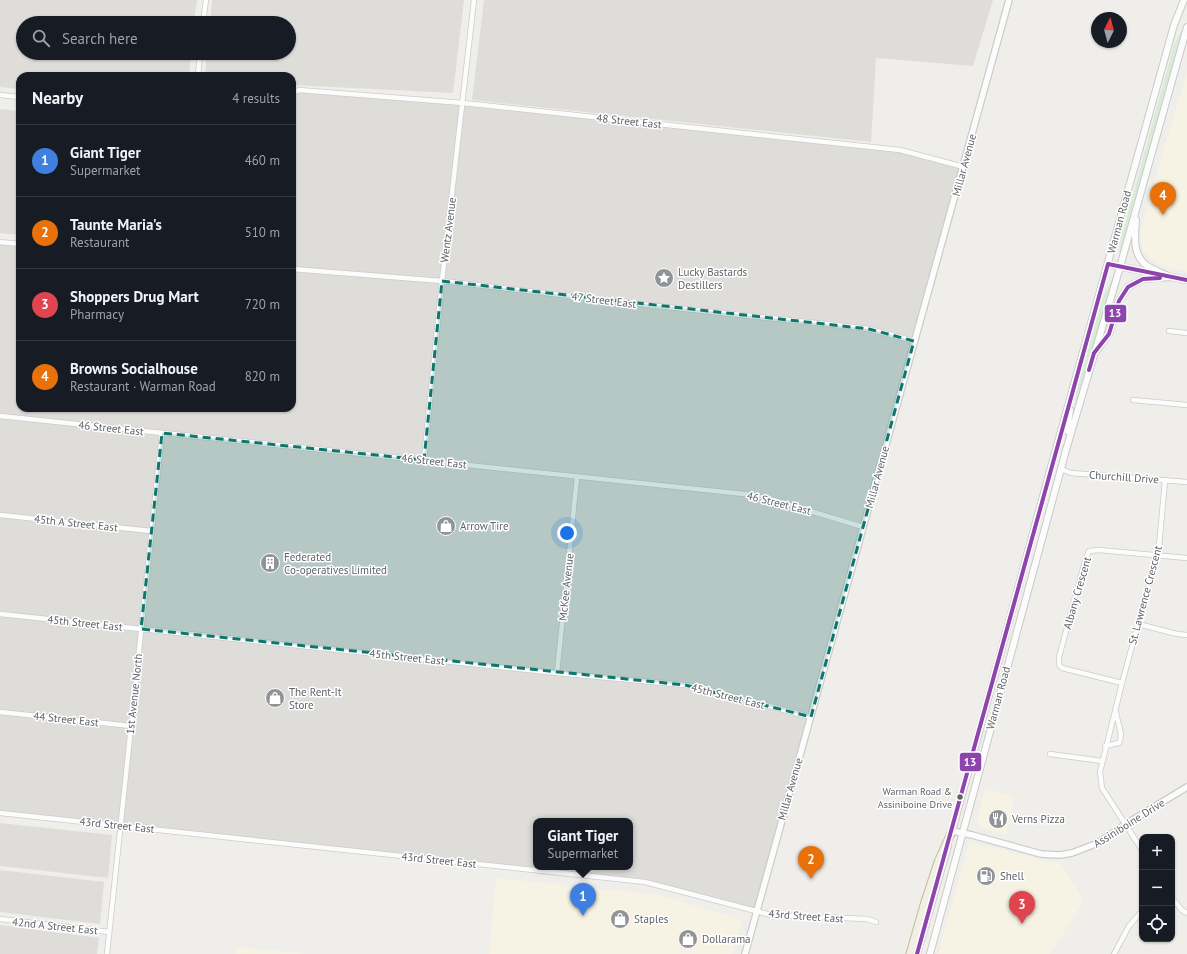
<!DOCTYPE html>
<html lang="en">
<head>
<meta charset="utf-8">
<style>
	body { margin:0; font-family:"PT Sans",sans-serif; background:#242831; color:#f1f3f6 }
	.controls { position:absolute; right:12px; bottom:12px; display:grid; overflow:hidden; border-radius:8px; box-shadow:0 1px 3px #0004 }
	.controls button { width:36px; height:36px; display:grid; place-items:center; padding:0; border:0; border-bottom:1px solid #363941; background:#171b24; color:#f1f3f6; font:20px sans-serif }
	.compass { position:absolute; left:1091px; top:12px; width:36px; height:36px; border-radius:50%; background:#171b24; box-shadow:0 1px 3px #0004; rotate:6deg }
	.you { position:absolute; left:567px; top:533px; width:14px; height:14px; margin:-10px; border:3px solid #fff; border-radius:50%; background:#1a73e8; box-shadow:0 0 0 6px #1a73e833 }
	.badge { display:grid; place-items:center; width:26px; height:26px; border-radius:50%; background:#919496; color:#fff; font-size:13px; font-weight:700 }
	.pin { position:absolute; translate:-50% -33px; filter:drop-shadow(0 1px 2px #0008) }
	.pin::after { content:''; position:absolute; top:21px; width:14px; height:12px; background:inherit; clip-path:polygon(0 0,100% 0,50% 100%) }
	.popup { position:absolute; left:533px; top:818px; width:100px; height:52px; box-sizing:border-box; display:grid; place-content:center; border-radius:8px; background:#171b24; filter:drop-shadow(0 1px 3px #0005); font-size:13px; white-space:nowrap; color:#9ea1a6 }
	.popup b { font-size:15px; color:#f1f3f6 }
	.popup::after { content:''; position:absolute; left:50%; top:100%; margin-left:-8px; border:8px solid transparent; border-top-color:#171b24 }
	.list { margin:0; padding:0; list-style:none }
	h2 { display:flex; justify-content:space-between; align-items:center; height:52px; margin:0; padding:0 16px; font-size:17px }
	h2 small { font-size:13px; font-weight:400; color:#9ea1a6 }
	.list li { display:grid; grid-template-columns:26px 1fr auto; gap:12px; align-items:center; box-sizing:border-box; height:72px; padding:0 16px; border-top:1px solid #363941 }
	.list b { display:block; font-size:15px; white-space:nowrap }
	.list p { margin:0; font-size:13px; white-space:nowrap; color:#9ea1a6 }
	.list em { font-size:13px; font-style:normal; color:#9ea1a6 }
	.icon { flex:none; width:22px; height:22px; fill:none; stroke:currentColor; stroke-width:2; stroke-linecap:round; stroke-linejoin:round }
	.map { position:relative; flex:none; width:1187px; height:954px; overflow:hidden }
	.search { position:absolute; background:#171b24; box-shadow:0 1px 3px #0004; left:16px; top:16px; width:280px; height:44px; display:flex; align-items:center; gap:10px; box-sizing:border-box; padding:0 14px; border-radius:22px; color:#9ea1a6; font-size:15px }
	.panel { position:absolute; background:#171b24; box-shadow:0 1px 3px #0004; left:16px; top:72px; width:280px; height:340px; border-radius:12px }
	.map>svg:first-child { display:block }
</style>
</head>
<body>
<div class="map">
<svg width="1187" height="954" viewBox="0 0 1187 954">
	<rect width="100%" height="100%" fill="#efeeea"/>
	<path fill="#f7f3e4" d="M1187,72V272L1160,265L1149,257L1143,250L1141,237V229L1157,172Z
		M985,788L1015,797L1006,835L979,826L976,823Z
		M973,842L1047,862L1060,863L1084,901L1050,954H938L969,844Z
		M496,878L659,895L742,920L732,954H489Z
		M237,947L305,954H236Z"/>
	<path fill="#dfddda" fill-rule="evenodd" d="M0,0H197L194,23H23V53H191L189,76H20V89L0,87Z
		M212,0H464L453,93L292,85V76H205L207,53H289V23H210Z
		M484,0H993L973,66L876,58L871,142L472,100Z
		M299,90L463,103L900,150L964,167L756,911L649,883L0,813V242L20,244V408H292V93ZM536,821H630V867H536Z
		M0,109L20,111V235L0,233Z
		M0,823L112,835L108,878L0,866Z
		M0,870L104,882L100,924L0,912Z
		M0,925L99,938L97,954H0Z"/>
	<path fill="#d8ebd6" d="M1181,31L1182,32L1121,253H1119L1120,243L1174,45Z
		M1113,277V278L1074,408L1077,389L1102,299Z"/>
	<g fill="none" stroke-linecap="round" stroke-linejoin="round">
		<g stroke="#cbcccc" stroke-width="6">
			<path id="minor" d="M203,23L206,0
				M198,76L200,53
				M292,93L299,90L463,103L900,150L964,167
				M0,95L20,97
				M0,242L20,244
				M292,269L442,281L639,304L835,325L869,329L914,341
				M1169,331L1187,333
				M1133,400L1187,405
				M0,416L744,494L767,498L863,527
				M424,460L442,281L474,0
				M1061,469L1071,473L1187,482
				M0,515L151,531
				M0,614L557,673L685,685L697,687L811,717
				M1138,624L1177,634L1187,635
				M557,673L577,477
				M1122,683L1062,668L1059,665V657L1085,561L1089,551L1099,550L1187,558
				M0,712L131,726
				M1105,746L1119,743C1124,734 1117,722 1116,712
				M1050,754L1102,761
				M0,813L645,882L771,915L867,919L876,922
				M1142,850L1102,788L1100,772L1122,683L1159,547L1165,480
				M1172,898L1182,910L1187,913
				M0,919L109,932
				M107,954L162,433
				M1114,954L1129,926L1142,911"/>
		</g>
		<g stroke="#cbcccc" stroke-width="8">
			<path id="tertiary" d="M1108,264L1187,280
				M952,831L972,835L1041,854L1060,855L1072,853L1098,843L1126,824L1187,787
				M745,954L1009,0"/>
		</g>
		<g stroke="#cacacb" stroke-width="8">
			<path id="secondary" d="M1136,220C1135,236 1132,254 1146,265C1153,270 1162,273 1170,277
				M1097,350L1109,334L1119,301L1128,287L1143,279L1170,277
				M1067,431L1070,410
				M951,835L1048,478L1174,25L1184,0
				M917,954L948,846
				M930,954L1066,450L1120,267L1187,27"/>
		</g>
		<g stroke="#c8b996" stroke-width="9">
			<path id="trunk" d="M910,954L924,905L938,862L952,831"/>
		</g>
		<use href="#minor" stroke="#fdfcfc" stroke-width="4.5"/>
		<use href="#tertiary" stroke="#fdfcfc" stroke-width="5.5"/>
		<use href="#secondary" stroke="#fdfcfc" stroke-width="6"/>
		<use href="#trunk" stroke="#f2f0e6" stroke-width="7"/>
		<g stroke="#fff" stroke-width="7">
			<path id="bus-1" d="M1089,370L1094,353L1109,334L1119,301L1128,287L1143,279L1160,278
				M917,954L1108,264L1187,280"/>
		</g>
		<use href="#bus-1" stroke="#8e44ad" stroke-width="4"/>
	</g>
	<path fill="#0f766e" fill-opacity="0.2" stroke="#0f766e" stroke-width="3" stroke-dasharray="8 5" stroke-linejoin="round" d="M442,281L869,329L914,341L811,717L685,685L141,629L162,433L424,460Z"/>
	<defs>
		<g id="sight-disc" transform="scale(1)"><circle r="9.5" fill="#919496" stroke="#fff"/><path d="M0-6L1.8-2.2L6-1.7L2.9 1.2L3.7 5.4L0 3.3L-3.7 5.4L-2.9 1.2L-6-1.7L-1.8-2.2Z" fill="#fff"/></g>
		<g id="shop-disc" transform="scale(1)"><circle r="9.5" fill="#919496" stroke="#fff"/><path d="M-5-2.5h2.3a2.7 3.5 0 0 1 5.4 0H5L5.5 6h-11ZM-1.5-2.5h3a1.5 2.3 0 0 0-3 0Z" fill="#fff"/></g>
		<g id="building-disc" transform="scale(1)"><circle r="9.5" fill="#919496" stroke="#fff"/><path d="M-4-6H4V6H1V3H-1V6H-4ZM-2.5-4.3h1.7v1.8h-1.7ZM.8-4.3h1.7v1.8H.8ZM-2.5-1h1.7V.8h-1.7ZM.8-1h1.7V.8H.8Z" fill="#fff"/></g>
		<g id="restaurant-disc" transform="scale(1)"><circle r="9.5" fill="#919496" stroke="#fff"/><path d="M-5-6h1v4h1v-4h1v4h1v-4h1v5L-1.5 .5V6h-2V.5L-5-1ZM5-6V6H3V1.5H1.5Q1.5-4 5-6Z" fill="#fff"/></g>
		<g id="fuel-disc" transform="scale(1)"><circle r="9.5" fill="#919496" stroke="#fff"/><path d="M-5.5-6h7V0h2V4h1.3V-2.5L3-4.5l.8-.8L6-3V5H2.5V1h-1V6h-7ZM-4.2-4.7v3.2H.2V-4.7Z" fill="#fff"/></g>
	</defs>
	<g fill-rule="evenodd">
		<use href="#sight-disc" x="664" y="278"/>
		<use href="#shop-disc" x="446" y="526"/>
		<use href="#building-disc" x="270" y="563"/>
		<use href="#shop-disc" x="275" y="698"/>
		<use href="#restaurant-disc" x="998" y="819"/>
		<use href="#fuel-disc" x="986" y="876"/>
		<use href="#shop-disc" x="620" y="919"/>
		<use href="#shop-disc" x="688" y="939"/>
	</g>
	<circle fill="#5f6368" stroke="#fff" stroke-width="1.5" cx="960" cy="797" r="3.5"/>
	<g text-anchor="middle" dominant-baseline="central" stroke-width="3" stroke-linejoin="round" paint-order="stroke">
		<g font-size="10" fill="#5f6368" stroke="#fff" text-anchor="end">
			<text x="952" y="791">Warman Road &amp;<tspan x="952" dy="13">Assiniboine Drive</tspan></text>
		</g>
		<g font-size="11" fill="#5f6368" stroke="#fff">
			<text transform="translate(629 121) rotate(6)">48 Street East</text>
			<text transform="translate(964 165) rotate(-75)">Millar Avenue</text>
			<text transform="translate(1119 222) rotate(-75)">Warman Road</text>
			<text transform="translate(448 230) rotate(-83)">Wentz Avenue</text>
			<text transform="translate(604 300) rotate(7)">47 Street East</text>
			<text transform="translate(111 428) rotate(6)">46 Street East</text>
			<text transform="translate(434 461) rotate(6)">46 Street East</text>
			<text transform="translate(877 477) rotate(-75)">Millar Avenue</text>
			<text transform="translate(1124 477) rotate(4)">Churchill Drive</text>
			<text transform="translate(779 503) rotate(14)">46 Street East</text>
			<text transform="translate(76 523) rotate(6)">45th A Street East</text>
			<text transform="translate(566 587) rotate(-84)">McKee Avenue</text>
			<text transform="translate(1077 593) rotate(-74)">Albany Crescent</text>
			<text transform="translate(1145 595) rotate(-75)">St. Lawrence Crescent</text>
			<text transform="translate(85 623) rotate(6)">45th Street East</text>
			<text transform="translate(407 657) rotate(6)">45th Street East</text>
			<text transform="translate(134 694) rotate(-84)">1st Avenue North</text>
			<text transform="translate(728 696) rotate(14)">45th Street East</text>
			<text transform="translate(998 698) rotate(-75)">Warman Road</text>
			<text transform="translate(66 719) rotate(6)">44 Street East</text>
			<text transform="translate(790 789) rotate(-74)">Millar Avenue</text>
			<text transform="translate(1129 823) rotate(-32)">Assiniboine Drive</text>
			<text transform="translate(117 825) rotate(6)">43rd Street East</text>
			<text transform="translate(439 860) rotate(6)">43rd Street East</text>
			<text transform="translate(806 916) rotate(4)">43rd Street East</text>
			<text transform="translate(55 926) rotate(6)">42nd A Street East</text>
		</g>
		<g font-size="11" fill="#5f6368" stroke="#fff" text-anchor="start">
			<text x="678" y="272">Lucky Bastards<tspan x="678" dy="13">Destillers</tspan></text>
			<text x="460" y="526">Arrow Tire</text>
			<text x="284" y="557">Federated<tspan x="284" dy="13">Co-operatives Limited</tspan></text>
			<text x="289" y="692">The Rent-It<tspan x="289" dy="13">Store</tspan></text>
			<text x="1012" y="819">Verns Pizza</text>
			<text x="1000" y="876">Shell</text>
			<text x="634" y="919">Staples</text>
			<text x="702" y="939">Dollarama</text>
		</g>
	</g>
	<g stroke="#fff" stroke-width="1.5">
		<rect x="1104" y="304" width="23" height="19" rx="4" fill="#8e44ad"/>
		<rect x="959" y="752" width="23" height="20" rx="4" fill="#8e44ad"/>
	</g>
	<g font-size="11" text-anchor="middle" font-weight="bold" fill="#fff">
		<text x="1115" y="317">13</text>
		<text x="970" y="766">13</text>
	</g>
</svg>
<div class="controls">
<button>+</button>
<button>−</button>
<button><svg class="icon" aria-label="locate" viewBox="0 0 24 24"><circle cx="12" cy="12" r="6"/><path d="M12 2v4M12 18v4M2 12h4M18 12h4"/></svg></button>
</div>
<svg class="compass" viewBox="-18 -18 36 36"><path d="M0-13l5 13h-10z" fill="#e53935"/><path d="M0 13l5-13h-10z" fill="#9ea1a6"/></svg>
<div class="you"></div>
<div class="pin badge" style="left:583px;top:916px;background:#3f7fe0">1</div>
<div class="popup"><b>Giant Tiger</b>Supermarket</div>
<div class="pin badge" style="left:811px;top:879px;background:#e8710a">2</div>
<div class="pin badge" style="left:1022px;top:924px;background:#e0444e">3</div>
<div class="pin badge" style="left:1163px;top:215px;background:#e8710a">4</div>
<div class="search"><svg class="icon" aria-label="search" viewBox="0 0 24 24"><circle cx="10" cy="10" r="6"/><path d="M15 15l6 6"/></svg>Search here</div>
<section class="panel">
<h2>Nearby<small>4 results</small></h2>
<ul class="list">
<li><span class="badge" style="background:#3f7fe0">1</span><div><b>Giant Tiger</b><p>Supermarket</p></div><em>460 m</em></li>
<li><span class="badge" style="background:#e8710a">2</span><div><b>Taunte Maria's</b><p>Restaurant</p></div><em>510 m</em></li>
<li><span class="badge" style="background:#e0444e">3</span><div><b>Shoppers Drug Mart</b><p>Pharmacy</p></div><em>720 m</em></li>
<li><span class="badge" style="background:#e8710a">4</span><div><b>Browns Socialhouse</b><p>Restaurant · Warman Road</p></div><em>820 m</em></li>
</ul>
</section>
</div>
</body>
</html>
